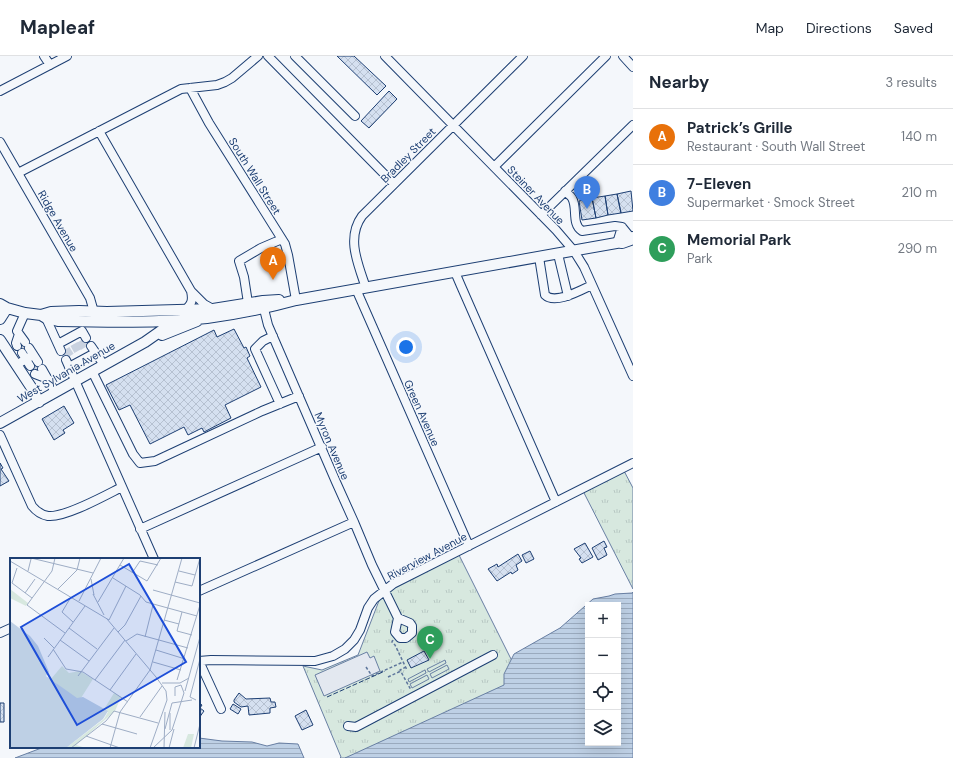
<!DOCTYPE html>
<html lang="en">
<head>
<meta charset="utf-8">
<style>
	body { margin:0; font-family:"DM Sans",sans-serif; background:#f2f2f3; color:#1f2937 }
	.controls { position:absolute; right:12px; bottom:12px; display:grid; overflow:hidden; border-radius:0px; box-shadow:0 4px 16px #0002 }
	.controls button { width:36px; height:36px; display:grid; place-items:center; padding:0; border:0; border-bottom:1px solid #e0e1e3; background:#fff; color:#1f2937; font:20px sans-serif }
	.you { position:absolute; left:406px; top:291px; width:14px; height:14px; margin:-10px; border:3px solid #fff; border-radius:50%; background:#1a73e8; box-shadow:0 0 0 6px #1a73e833 }
	.badge { display:grid; place-items:center; width:26px; height:26px; border-radius:50%; background:#db2777; color:#fff; font-size:13px; font-weight:700 }
	.pin { position:absolute; translate:-50% -33px; filter:drop-shadow(0 1px 2px #0008) }
	.pin::after { content:''; position:absolute; top:21px; width:14px; height:12px; background:inherit; clip-path:polygon(0 0,100% 0,50% 100%) }
	.list { margin:0; padding:0; list-style:none }
	h2 { display:flex; justify-content:space-between; align-items:center; height:52px; margin:0; padding:0 16px; font-size:17px }
	h2 small { font-size:13px; font-weight:400; color:#747a83 }
	.list li { display:grid; grid-template-columns:26px 1fr auto; gap:12px; align-items:center; box-sizing:border-box; height:56px; padding:0 16px; border-top:1px solid #e0e1e3 }
	.list b { display:block; font-size:15px; white-space:nowrap }
	.list p { margin:0; font-size:13px; white-space:nowrap; color:#747a83 }
	.list em { font-size:13px; font-style:normal; color:#747a83 }
	.icon { flex:none; width:22px; height:22px; fill:none; stroke:currentColor; stroke-width:2; stroke-linecap:round; stroke-linejoin:round }
	.map { position:relative; flex:none; width:633px; height:702px; overflow:hidden }
	header { display:flex; align-items:center; gap:24px; box-sizing:border-box; height:56px; padding:0 20px; background:#fff; border-bottom:1px solid #e0e1e3 }
	header strong { font-size:19px }
	nav { display:flex; gap:22px; margin-inline-start:auto; font-size:14px }
	main { display:flex }
	aside { flex:1; background:#fff }
	.map>svg:first-child { display:block }
</style>
</head>
<body>
<header>
<strong>Mapleaf</strong>
<nav><a>Map</a><a>Directions</a><a>Saved</a></nav>
</header>
<main>
<div class="map">
<svg width="633" height="702" viewBox="0 0 633 702">
	<defs>
		<pattern id="park-tufts" width="24" height="20" patternUnits="userSpaceOnUse"><rect width="24" height="20" fill="#d7e8df"/><path d="M3 7l-1-3M5 7V3M7 7l1-3M15 17l-1-3M17 17v-4M19 17l1-3" fill="none" stroke="#b8c8c3"/></pattern>
		<pattern id="water-rules" width="6" height="5" patternUnits="userSpaceOnUse"><rect width="6" height="5" fill="#bed0e5"/><path d="M0 2.5h6" fill="none" stroke="#9aaabe"/></pattern>
		<pattern id="building-cross-hatch" width="8" height="8" patternUnits="userSpaceOnUse"><rect width="8" height="8" fill="#d5e0f0"/><path d="M0 0l8 8M0 8l8-8" fill="none" stroke="#b6c1d1"/></pattern>
	</defs>
	<rect width="100%" height="100%" fill="#f4f7fb"/>
	<path fill="url(#park-tufts)" stroke="#687fa3" d="M623,413L633,432V533L582,433Z
		M458,497L513,607L509,634L367,702H340L341,701L303,610L322,614L358,599L382,537Z"/>
	<path fill="#d7e8df" stroke="#687fa3" d="M445,604L446,607L429,616L427,613Z
		M447,609L449,613L432,622L430,618Z
		M425,614L426,617L409,626L408,623Z
		M427,619L429,623L412,632L410,628Z"/>
	<path fill="#e3e8f0" stroke="#687fa3" d="M367,596L370,602L374,600L380,615L324,640L315,619Z"/>
	<path fill="url(#water-rules)" stroke="#687fa3" fill-rule="evenodd" d="M633,536V702H345L504,629V618L514,598L560,572L593,543L609,540L615,538L632,537ZM588,549H618V687H588Z
		M199,682L222,685L252,686L267,690L279,687L298,688L304,702H15L44,691H199Z"/>
	<path fill="url(#building-cross-hatch)" stroke="#1d3f73" d="M337,0H354L386,30L377,39Z
		M389,35L397,43L369,72L361,65Z
		M631,135L633,155L621,157L617,138Z
		M617,138L621,157L608,159L605,140Z
		M605,140L608,159L596,162L592,142Z
		M592,142L596,162L582,164L579,145Z
		M234,273L244,292L246,291L250,300L247,302L261,331L225,349L231,362L204,376L202,372L188,379L184,371L150,388L130,349L119,354L106,329L214,274L217,281Z
		M64,350L74,367L63,374L65,377L54,384L42,363Z
		M0,407L3,412L1,413L9,425L0,430Z
		M604,485L607,491L604,492L607,499L598,504L592,492Z
		M585,487L593,501L582,507L579,503L581,502L574,493Z
		M530,495L534,503L526,507L522,499Z
		M518,498L522,505L516,509L518,514L512,518L511,516L497,525L488,513L497,508L498,511Z
		M424,595L429,604L411,612L407,604Z
		M239,637L246,643L270,642L271,646H275L276,651L270,652V657L249,659L248,650L241,651L234,646V644Z
		M0,647H4V666H0Z
		M199,647L202,649L200,652L204,655L199,662Z
		M233,648L241,653L238,658L230,653Z
		M306,654L313,669L302,674L295,660Z"/>
	<g fill="none" stroke-linecap="round" stroke-linejoin="round">
		<path stroke="#c9d2e0" stroke-width="8" stroke-dasharray="8 4" stroke-linecap="butt" d="M80,285L85,293
			M21,288L26,294
			M74,288L79,297
			M66,293L71,301
			M34,308L38,315"/>
		<g stroke="#1d3f73" stroke-width="10">
			<path id="minor" d="M44,0L50,9
				M268,0L394,128
				M295,0L355,60
				M385,0L556,174L574,195L584,211L633,320
				M623,0L633,11
				M190,32L209,67L285,188L288,199L296,244
				M0,35L67,0
				M99,75L191,235L204,248L213,253
				M0,86L90,242L94,256
				M494,111L606,0
				M18,117L181,33L217,29L225,26L232,22L258,0
				M565,135C568,138 571,140 572,142C578,152 571,168 582,175L615,170L622,171
				M541,159L633,69
				M617,187L622,171L631,182
				M558,198L568,240
				M539,201L545,239C555,249 581,234 592,229
				M455,216L461,230L556,446
				M366,232C358,208 346,182 362,160L523,0
				M356,233L469,490
				M248,247L244,221L239,205L261,192L282,183
				M264,253L268,269L336,426L354,466L372,509L398,562
				M185,254C192,248 193,244 191,235
				M46,262L61,295
				M273,280L263,285L255,293L280,348
				M25,286L17,275L25,257
				M58,288L82,275L86,282
				M17,290L16,287L19,278
				M91,290L104,309
				M29,292L38,306
				M22,297L30,310
				M66,304L154,503
				M16,309L33,299
				M69,311L95,297
				M42,313L55,336
				M92,315L133,398L140,407L155,405L262,355L299,340
				M35,318L48,323
				M0,379L32,450C36,455 42,459 48,460C65,462 106,439 122,431
				M140,473L322,391
				M199,535L354,466
				M398,562L410,567L412,570V577L406,582H400L395,576Z
				M0,577L11,572
				M199,605L211,604L315,605L333,600L345,593L354,584L360,574L368,552L374,543L393,528L633,407
				M199,605L221,653
				M348,670L356,671L493,599"/>
		</g>
		<g stroke="#1d3f73" stroke-width="12">
			<path id="major" d="M0,248L7,252L25,257L41,259L51,256L79,255L107,256L213,253L263,245L279,244
				M41,259L46,262L58,265C106,266 159,267 207,262C237,258 267,252 296,244L622,186
				M0,263L7,252
				M162,279L197,265
				M0,284L33,334L39,346
				M0,367L145,286L175,265"/>
		</g>
		<g stroke="#1d3f73" stroke-width="14">
			<path id="highway" d="M622,186L633,182"/>
		</g>
		<path stroke="#5e769c" stroke-width="1.5" stroke-dasharray="3 2" stroke-linecap="butt" d="M393,584L392,586L395,589L407,614
			M366,611L372,620L403,606
			M406,611L400,614L411,634
			M388,621L401,615"/>
		<use href="#minor" stroke="#f4f7fb" stroke-width="8"/>
		<use href="#major" stroke="#f4f7fb" stroke-width="10"/>
		<use href="#highway" stroke="#f4f7fb" stroke-width="12"/>
		<path stroke="#1d3f73" stroke-width="1" stroke-dasharray="5 2" stroke-linecap="butt" d="M327,641L385,615"/>
	</g>
	<g text-anchor="middle" dominant-baseline="central" stroke-width="3" stroke-linejoin="round" paint-order="stroke">
		<g font-size="11" fill="#1d3f73" stroke="#f4f7fb">
			<text transform="translate(408 99) rotate(-45)">Bradley Street</text>
			<text transform="translate(255 120) rotate(58)">South Wall Street</text>
			<text transform="translate(536 139) rotate(46)">Steiner Avenue</text>
			<text transform="translate(58 165) rotate(60)">Ridge Avenue</text>
			<text transform="translate(66 316) rotate(-30)">West Sylvania Avenue</text>
			<text transform="translate(422 357) rotate(66)">Green Avenue</text>
			<text transform="translate(332 390) rotate(67)">Myron Avenue</text>
			<text transform="translate(427 500) rotate(-28)">Riverview Avenue</text>
		</g>
	</g>
	<g transform="translate(10 502)">
		<rect width="190" height="190" fill="#f4f7fb"/>
		<path d="M0,31L18,45L16,48L0,40Z" fill="#d7e8df"/>
		<path d="M52,108L59,115L70,113L83,121L71,140L67,142L37,118L41,121ZM104,135L111,139L105,153L66,187L76,190H56L94,161L98,154L93,153ZM178,176H184L181,190H173Z" fill="#d7e8df"/>
		<path d="M0,63L20,78L28,88L39,114L36,118L67,140L73,139L98,153L93,161L56,190H0Z" fill="#bed0e5"/>
		<path fill="none" stroke="#9eadc5" stroke-width="1" d="M21,0L83,15M45,0L42,13L17,47L55,75M0,3L99,62M110,7L137,23L151,0M7,10L2,25L22,40M18,13L21,1M169,13L185,17M122,15L130,3L148,7M103,20L130,37L136,44L187,58M81,21L84,37M165,24L182,28L190,0M48,31L67,12L70,0M143,32L190,45M15,35L25,21M83,36L94,57M61,39L52,54L63,64M69,43L91,0M88,44L114,0M172,54L167,73L182,77M97,61L146,119M99,62L116,28M154,62L169,66M59,70L87,91M108,74L115,67L131,38M135,79L143,47M34,80L44,90M50,82L79,103M116,83L127,76L178,90M43,91L56,111L73,114L118,144M146,92L175,101M38,99L75,48M143,104L171,112M68,118L104,70M85,122L115,82M167,122L190,47M152,125H170L179,120M100,132L126,96M175,133L190,79M186,142L180,139L190,101M130,159L152,128M92,166L127,176M155,171L162,145L182,142M160,172V155M76,178L110,190M61,190L96,163L104,153L148,165M100,190L110,154L140,112L172,0M140,190L157,142L156,133L146,119M143,190L162,172L174,135L171,127L165,129V138M154,190L155,154M159,190L164,171M184,190L190,166"/>
		<path fill="#1d4ed8" fill-opacity="0.15" stroke="#1d4ed8" stroke-width="2" d="M119,6L176,104L67,167L11,69Z"/>
		<rect width="190" height="190" fill="none" stroke="#1d3f73" stroke-width="2"/>
	</g>
</svg>
<div class="controls">
<button>+</button>
<button>−</button>
<button><svg class="icon" aria-label="locate" viewBox="0 0 24 24"><circle cx="12" cy="12" r="6"/><path d="M12 2v4M12 18v4M2 12h4M18 12h4"/></svg></button>
<button><svg class="icon" aria-label="layers" viewBox="0 0 24 24"><path d="M12 4l9 5-9 5-9-5zM3 14l9 5 9-5"/></svg></button>
</div>
<div class="you"></div>
<div class="pin badge" style="left:273px;top:224px;background:#e8710a">A</div>
<div class="pin badge" style="left:587px;top:153px;background:#3f7fe0">B</div>
<div class="pin badge" style="left:430px;top:603px;background:#2e9e5b">C</div>
</div>
<aside>
<h2>Nearby<small>3 results</small></h2>
<ul class="list">
<li><span class="badge" style="background:#e8710a">A</span><div><b>Patrick’s Grille</b><p>Restaurant · South Wall Street</p></div><em>140 m</em></li>
<li><span class="badge" style="background:#3f7fe0">B</span><div><b>7-Eleven</b><p>Supermarket · Smock Street</p></div><em>210 m</em></li>
<li><span class="badge" style="background:#2e9e5b">C</span><div><b>Memorial Park</b><p>Park</p></div><em>290 m</em></li>
</ul>
</aside>
</main>
</body>
</html>
